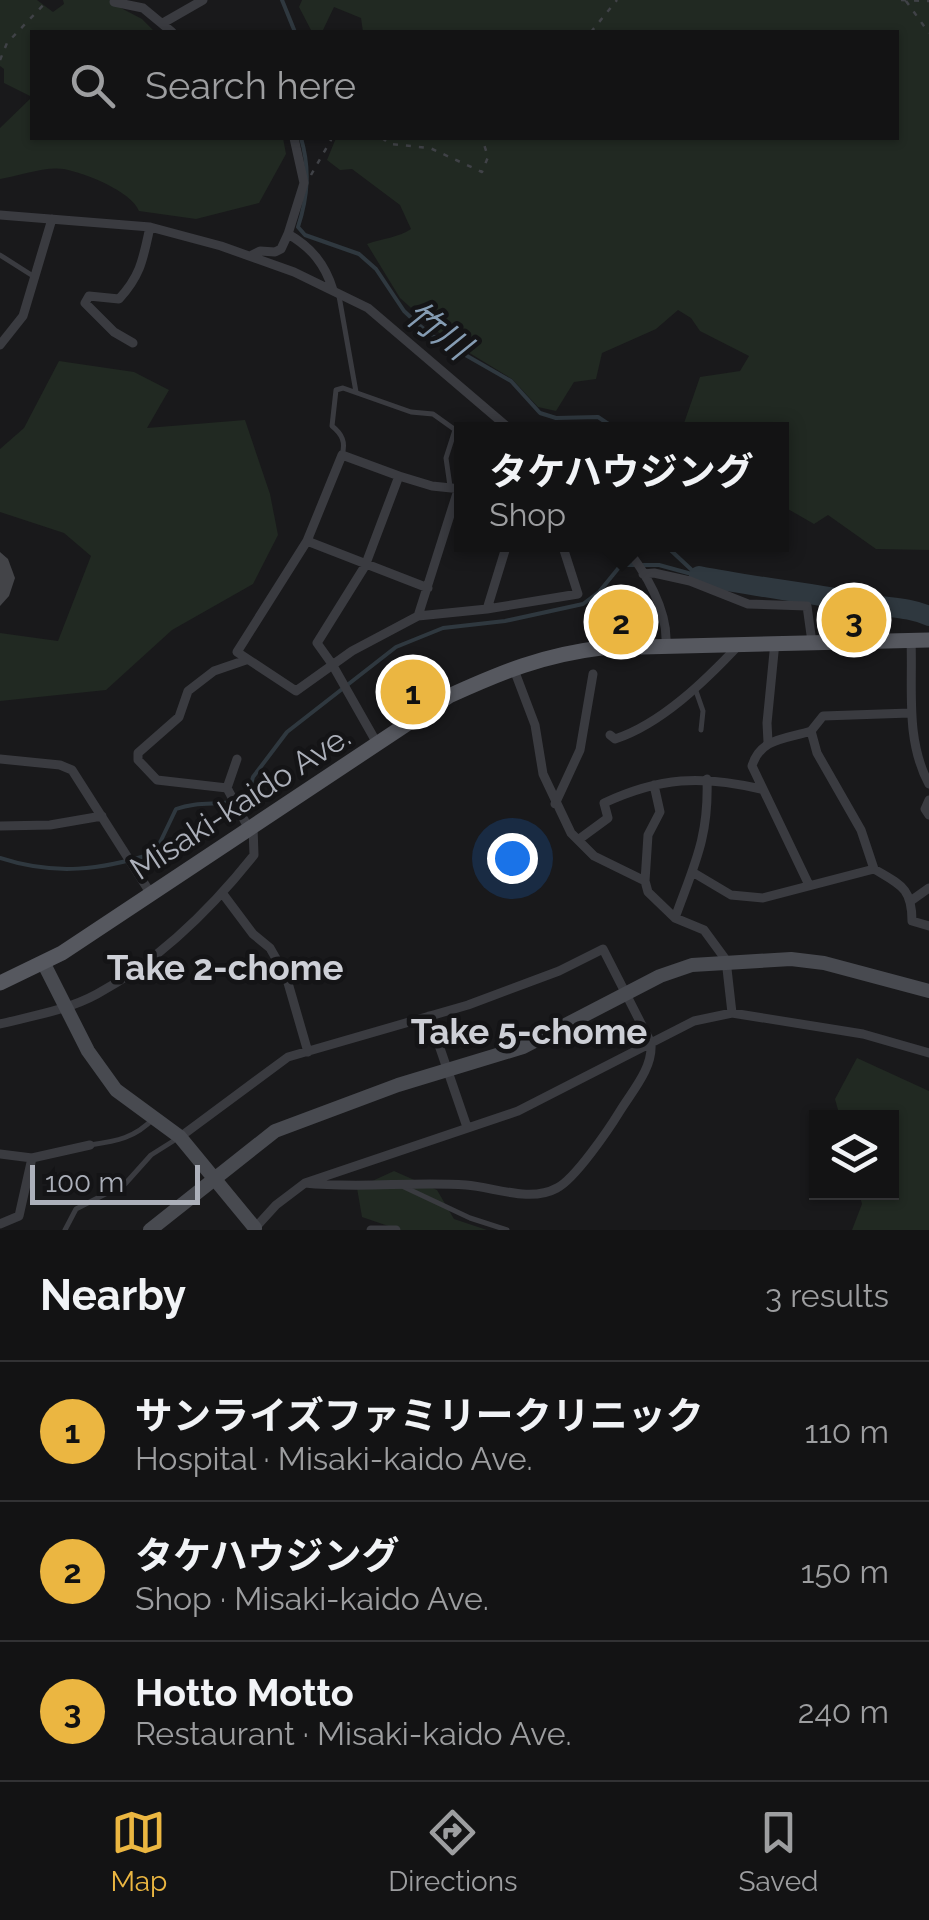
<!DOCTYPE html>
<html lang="en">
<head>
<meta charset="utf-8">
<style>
	body { margin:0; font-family:Raleway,"Noto Sans JP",sans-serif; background:#202022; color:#f1f3f6 }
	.controls { position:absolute; right:30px; bottom:30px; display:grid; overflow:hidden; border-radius:0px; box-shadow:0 2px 8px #0004 }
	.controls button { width:90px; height:90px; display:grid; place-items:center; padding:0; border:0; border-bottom:2px solid #323234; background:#131314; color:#f1f3f6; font:50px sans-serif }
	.scale { position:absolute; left:30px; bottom:25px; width:170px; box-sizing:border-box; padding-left:10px; border:5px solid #acb0ba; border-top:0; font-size:28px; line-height:35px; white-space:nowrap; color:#acb0ba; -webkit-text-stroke:8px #141416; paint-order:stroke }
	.you { position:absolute; left:512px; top:858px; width:35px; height:35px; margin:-25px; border:8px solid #fff; border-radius:50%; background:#1a73e8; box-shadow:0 0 0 15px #1a73e833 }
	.badge { display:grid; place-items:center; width:65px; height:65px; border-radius:50%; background:#ebb641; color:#111; font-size:32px; font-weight:700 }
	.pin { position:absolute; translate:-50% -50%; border:5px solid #fff; box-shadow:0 2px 10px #0006 }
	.popup { position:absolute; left:454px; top:422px; width:335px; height:130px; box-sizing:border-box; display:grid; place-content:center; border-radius:0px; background:#131314; filter:drop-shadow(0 2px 8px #0005); font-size:32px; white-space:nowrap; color:#9d9ea0 }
	.popup b { font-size:38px; color:#f1f3f6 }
	.popup::after { content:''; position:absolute; left:50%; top:100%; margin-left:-20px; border:20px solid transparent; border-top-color:#131314 }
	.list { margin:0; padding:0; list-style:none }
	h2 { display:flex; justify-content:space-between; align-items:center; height:130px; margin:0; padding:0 40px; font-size:42px }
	h2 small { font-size:32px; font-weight:400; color:#9d9ea0 }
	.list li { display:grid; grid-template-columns:65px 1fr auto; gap:30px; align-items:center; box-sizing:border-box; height:140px; padding:0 40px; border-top:2px solid #323234 }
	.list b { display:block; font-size:38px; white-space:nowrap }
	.list p { margin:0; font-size:32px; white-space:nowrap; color:#9d9ea0 }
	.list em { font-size:32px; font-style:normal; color:#9d9ea0 }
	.icon { flex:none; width:55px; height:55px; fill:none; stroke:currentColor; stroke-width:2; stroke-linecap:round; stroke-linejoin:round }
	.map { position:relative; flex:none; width:929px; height:1230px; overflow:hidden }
	.search { position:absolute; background:#131314; box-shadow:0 2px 8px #0004; left:30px; right:30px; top:30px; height:110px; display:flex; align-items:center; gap:25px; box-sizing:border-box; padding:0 35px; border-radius:0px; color:#9d9ea0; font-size:38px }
	.sheet { height:550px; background:#131314 }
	nav { display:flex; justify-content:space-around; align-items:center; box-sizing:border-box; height:140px; border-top:2px solid #323234; background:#131314; font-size:28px; color:#9d9ea0 }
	nav a { display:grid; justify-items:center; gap:5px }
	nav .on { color:#ebb641 }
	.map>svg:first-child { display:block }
</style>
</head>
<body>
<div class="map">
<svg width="929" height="1230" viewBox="0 0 929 1230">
	<rect width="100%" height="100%" fill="#19191b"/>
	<path fill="#212922" d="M0,0H37L53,12L64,4L63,0H118L121,8L142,19L155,32H32V138H283L286,154L259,203L196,219L139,211C131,191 85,173 64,169C45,166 19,176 0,179V128L32,97L4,83V69L0,66Z
		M302,0H929V550L876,549L828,515L814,524L781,505V430L682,429L700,377L740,371L749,356L700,331L691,318L678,310L656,329L602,353L596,379L574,382L556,411L538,407L512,379L445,338L400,298L367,244C383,238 398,238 411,229L400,205L352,169L340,170L327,160L336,138H896V32H363L361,18L334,7L323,30L312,32L299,7Z
		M59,361L134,372L169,390L147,428L245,420L270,494L278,535L253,584L172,630L106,690L0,701V633L58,641L91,556L64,533L0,512V449L24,428Z
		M857,1058L929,1091V1230H852L862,1204L859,1193L892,1192V1118L840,1117L835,1099Z
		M394,1171L437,1190L454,1219L487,1230H400L362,1217L357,1188Z"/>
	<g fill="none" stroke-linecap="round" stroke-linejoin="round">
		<path stroke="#2f383f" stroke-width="4" d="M282,0L295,32
			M301,138C310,169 308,196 298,227L305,235L359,254L376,269L404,311L419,325L434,337L511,381L540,413L556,418L598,417L610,425V430
			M664,544L695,573
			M0,858C55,876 101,870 155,853L176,809C200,800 222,807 247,799L253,777L287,732L396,647L443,628L505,621L583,604L599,592L621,565H659L699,576"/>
		<path stroke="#2f383f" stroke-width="20" d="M699,576C755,587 812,593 868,604C889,608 909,607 929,616"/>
	</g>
	<path fill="#434448" d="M0,552L8,559L15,578L9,596L0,606Z"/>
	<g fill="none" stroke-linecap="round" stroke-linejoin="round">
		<path stroke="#404247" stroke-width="2.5" stroke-dasharray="5 8" stroke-linecap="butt" d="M901,0L929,1
			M906,1L929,33
			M591,32L617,0
			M0,60L7,43L48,0
			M382,138L390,144L430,148L482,172L488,157L482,138
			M311,175L332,138"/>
		<path stroke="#3a3b40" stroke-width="5" d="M0,255L33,276
			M339,296L356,392
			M342,455C346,442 342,434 332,426L336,390L343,388L411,412L433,414L461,434
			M450,486L446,458L455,430
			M696,691L703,711L701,730
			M90,1145C117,1141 135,1138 154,1118
			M404,1187L470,1218L507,1230
			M65,1230L76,1209L125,1184L151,1155L178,1138"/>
		<path stroke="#3a3b40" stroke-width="9" d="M114,2L143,8L172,32
			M163,23L203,0
			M0,215L150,227L221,246L294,272L368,308L511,430
			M288,234C311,247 325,264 333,290
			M252,255L260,251L275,252L281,249L288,234L304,183L294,138
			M133,343L114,332L85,303L89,296L119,299C141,275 143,259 150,227
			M0,345L23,316L52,219
			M399,476L432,486L461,489
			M307,541L428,588
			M623,544C645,571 668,610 666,644
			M643,574L654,573L690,581L748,604L807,606L812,642
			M487,609L507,544
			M418,616L458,490
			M911,640C913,688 905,740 929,784
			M246,660L214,671L188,691L179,717L138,753V760L157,780L227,788L249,829
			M513,667L535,725L543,774L571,833L594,856L645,881
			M610,735L615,739C661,724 705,681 738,646
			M768,742L767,723L775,642
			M378,745L332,664L317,643L365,566L399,476L342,455L307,541L237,652L296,691L352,651L418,616L487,609L578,594L562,544
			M0,759L60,765L72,770L151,894
			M654,785L660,812L648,835L645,881L648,892L675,918L704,930L726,960L732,1013
			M227,788L237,759
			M929,800L925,809L929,815
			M555,804L580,750L593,674
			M0,826L50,825L102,816
			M578,840L608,818L604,803C660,777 701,775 761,789
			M874,869L861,830L817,753L811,731L823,716L910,713
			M694,873L731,895L763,898L874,869C901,885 912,888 912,921L929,926
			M809,885L752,766C760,738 786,739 811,731
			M223,894L253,934L270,948L286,976L308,1052
			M912,900L929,888
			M675,918C694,865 709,838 707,779
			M429,1016L467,1127
			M0,1024C32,1016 68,1010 97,994C158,961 211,909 254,855L253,827
			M180,1137L288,1057L468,1005L559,971L603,949L651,1043C653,1068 633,1090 620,1111C609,1129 575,1179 557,1188C530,1203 494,1187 466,1185C412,1181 359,1189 305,1183
			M0,1154L32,1158L19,1216L0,1224
			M32,1158L90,1145
			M255,1228L276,1205L305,1183L518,1111L694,1021L732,1013L863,1034L929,1053
			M371,1230H396"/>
		<path stroke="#484a50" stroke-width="14" d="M44,964L88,1051L116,1090L180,1137L255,1228
			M150,1230L275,1131L398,1085L523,1047L660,976L692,965L791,959L824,963L929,991"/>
		<path stroke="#56585f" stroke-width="15" d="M0,983L62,953L449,696C502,672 543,655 601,648L929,640"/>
	</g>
	<g text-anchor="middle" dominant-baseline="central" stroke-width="9" stroke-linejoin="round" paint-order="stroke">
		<g font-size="32" fill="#acb0ba" stroke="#141416">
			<text transform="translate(240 802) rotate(-33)">Misaki-kaido Ave.</text>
		</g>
		<g font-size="35" font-style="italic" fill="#859cb3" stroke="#141416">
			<text transform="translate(438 330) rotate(37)">竹川</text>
		</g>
		<g font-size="35" font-weight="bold" fill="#cdcfd6" stroke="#141416">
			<text x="225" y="967">Take 2-chome</text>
			<text x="529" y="1031">Take 5-chome</text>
		</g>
	</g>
</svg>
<div class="controls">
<button><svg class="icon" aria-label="layers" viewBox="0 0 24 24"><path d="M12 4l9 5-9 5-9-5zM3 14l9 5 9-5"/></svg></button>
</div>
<div class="scale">100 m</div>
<div class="you"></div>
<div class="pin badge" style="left:413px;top:692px">1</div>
<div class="pin badge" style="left:621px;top:622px">2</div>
<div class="popup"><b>タケハウジング</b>Shop</div>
<div class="pin badge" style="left:854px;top:620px">3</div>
<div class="search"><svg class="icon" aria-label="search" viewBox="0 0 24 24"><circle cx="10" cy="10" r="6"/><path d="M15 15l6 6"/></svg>Search here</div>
</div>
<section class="sheet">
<h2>Nearby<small>3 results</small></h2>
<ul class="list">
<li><span class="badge">1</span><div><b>サンライズファミリークリニック</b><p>Hospital · Misaki-kaido Ave.</p></div><em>110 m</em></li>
<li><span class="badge">2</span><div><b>タケハウジング</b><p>Shop · Misaki-kaido Ave.</p></div><em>150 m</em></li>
<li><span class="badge">3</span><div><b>Hotto Motto</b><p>Restaurant · Misaki-kaido Ave.</p></div><em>240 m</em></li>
</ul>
</section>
<nav>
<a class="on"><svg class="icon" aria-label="map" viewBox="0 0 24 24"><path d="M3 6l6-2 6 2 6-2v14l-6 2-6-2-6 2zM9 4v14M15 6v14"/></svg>Map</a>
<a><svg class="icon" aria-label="directions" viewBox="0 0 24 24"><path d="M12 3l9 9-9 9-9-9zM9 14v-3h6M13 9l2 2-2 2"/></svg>Directions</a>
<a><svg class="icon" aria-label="saved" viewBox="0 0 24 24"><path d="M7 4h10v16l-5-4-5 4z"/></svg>Saved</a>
</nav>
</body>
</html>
